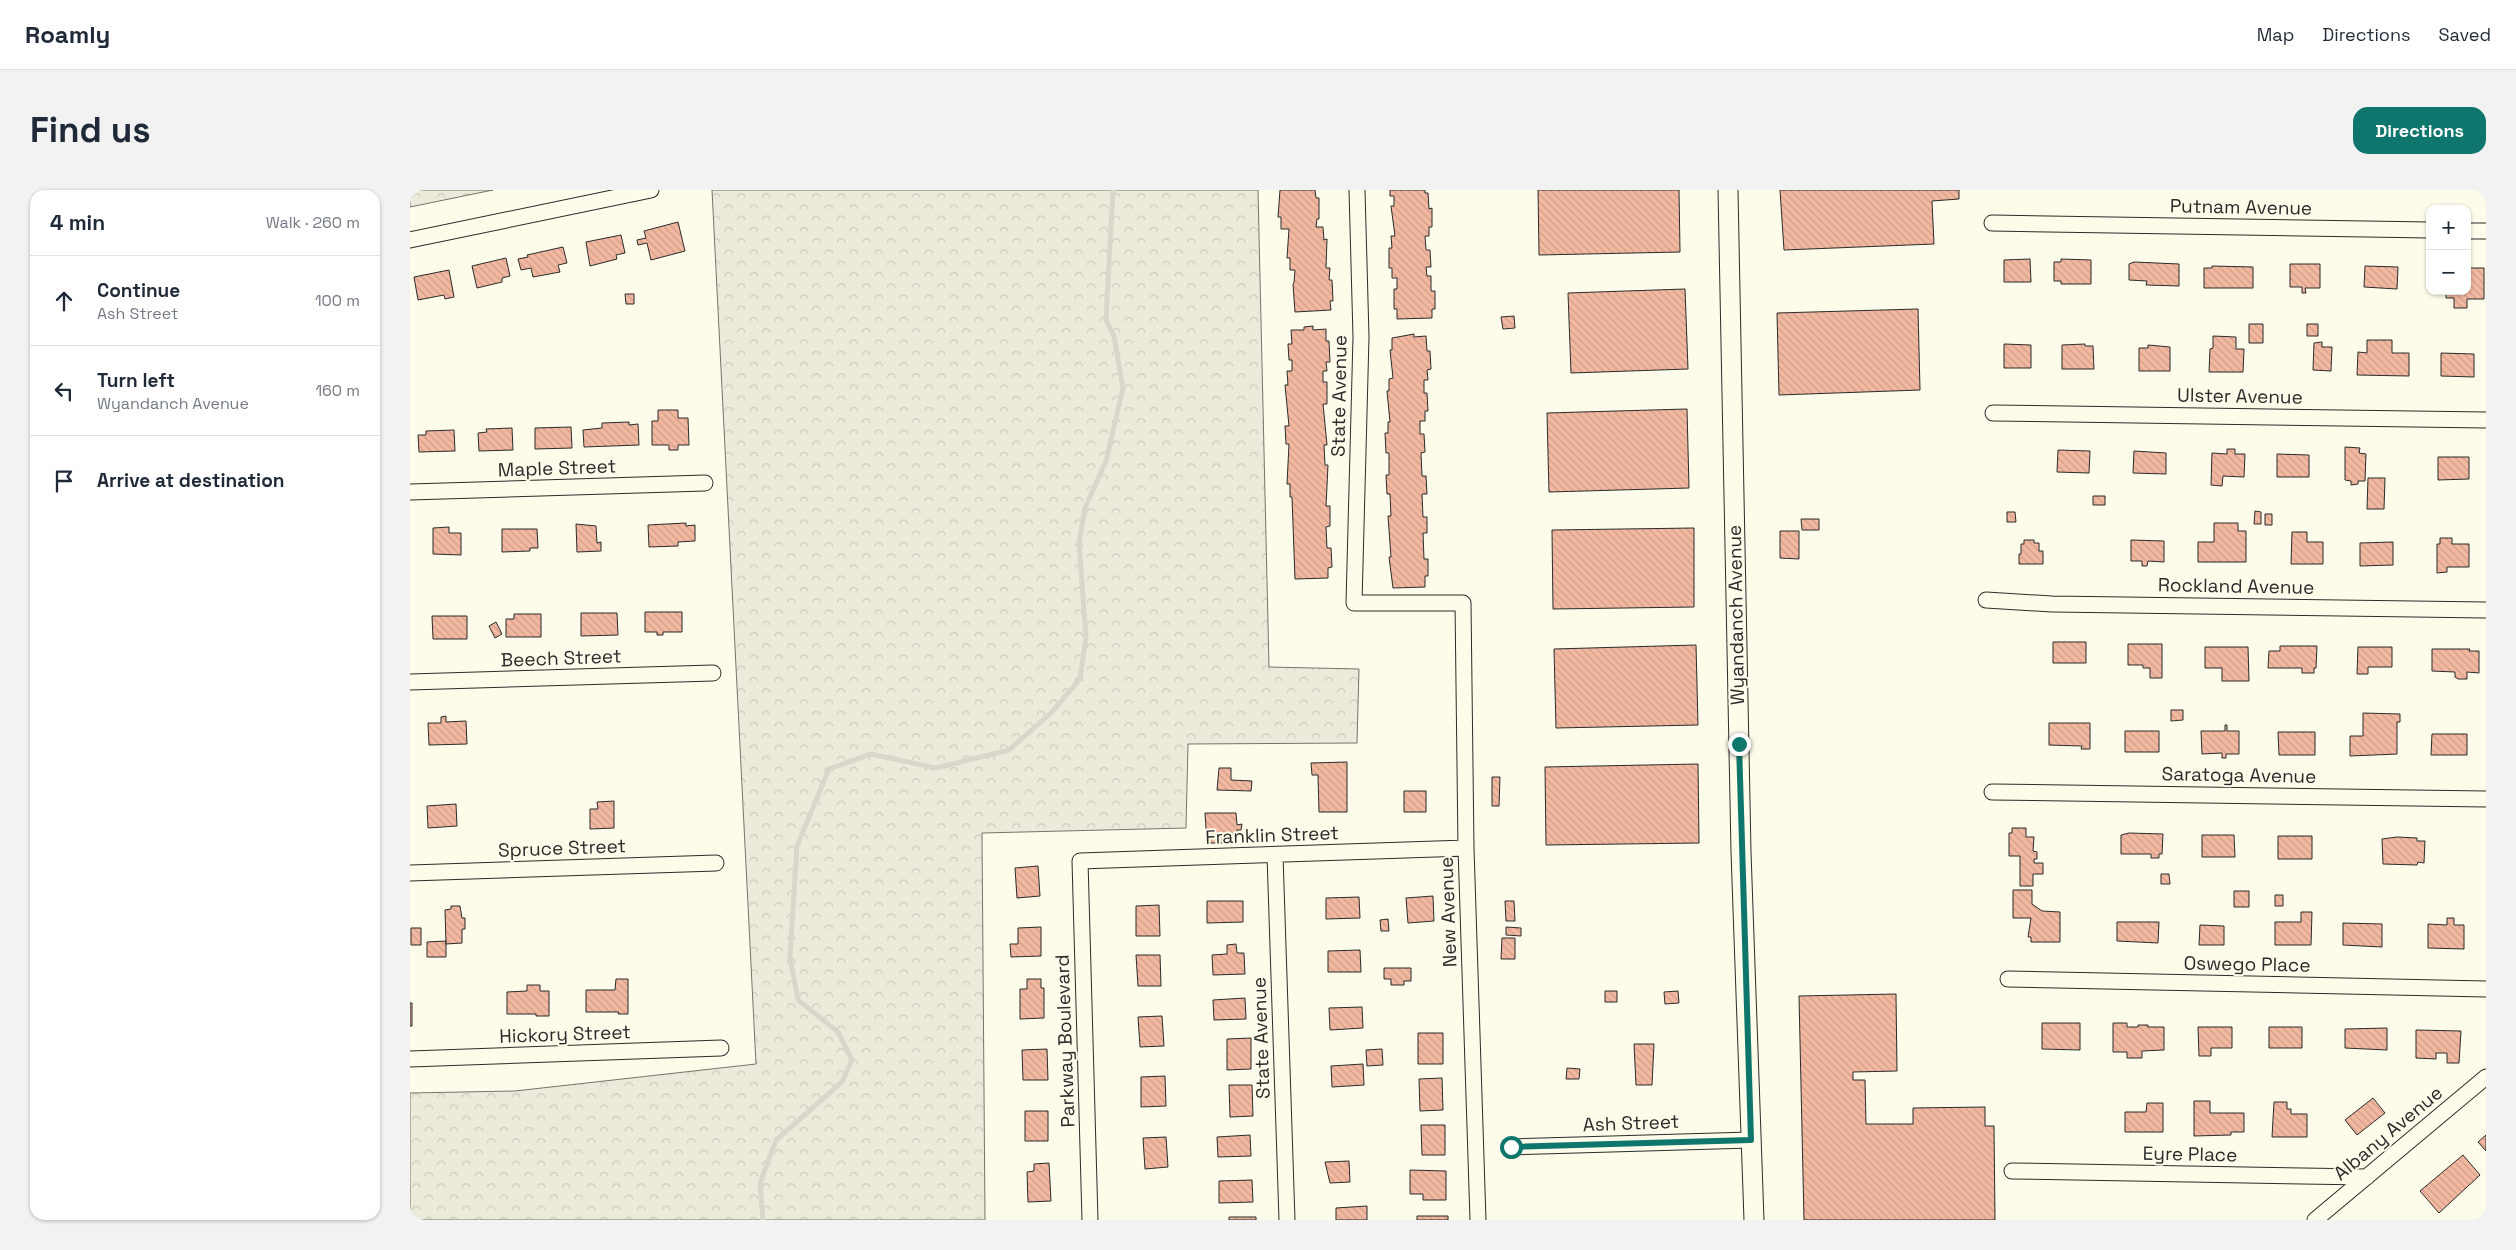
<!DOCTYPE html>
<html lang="en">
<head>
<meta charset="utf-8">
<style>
	body { margin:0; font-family:"Space Grotesk",sans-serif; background:#f2f2f3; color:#1f2937 }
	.controls { position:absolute; right:15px; top:15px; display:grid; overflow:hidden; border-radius:10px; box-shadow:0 1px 4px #0004 }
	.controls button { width:45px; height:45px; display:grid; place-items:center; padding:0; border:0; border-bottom:1px solid #e0e1e3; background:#fff; color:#1f2937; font:25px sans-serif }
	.stop { position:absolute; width:15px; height:15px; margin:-11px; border:4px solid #0f766e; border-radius:50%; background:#fff }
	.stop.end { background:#0f766e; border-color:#fff; box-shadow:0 1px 5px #0008 }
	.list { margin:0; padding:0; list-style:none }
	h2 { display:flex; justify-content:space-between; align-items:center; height:65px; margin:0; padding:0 20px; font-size:21px }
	h2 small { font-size:16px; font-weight:400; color:#747a83 }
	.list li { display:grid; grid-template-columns:32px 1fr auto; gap:15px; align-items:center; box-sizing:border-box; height:90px; padding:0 20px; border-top:1px solid #e0e1e3 }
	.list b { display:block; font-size:19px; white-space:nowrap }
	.list p { margin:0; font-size:16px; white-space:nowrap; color:#747a83 }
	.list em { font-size:16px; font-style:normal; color:#747a83 }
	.icon { flex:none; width:28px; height:28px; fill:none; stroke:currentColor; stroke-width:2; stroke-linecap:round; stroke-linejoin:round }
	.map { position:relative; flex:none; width:2076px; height:1030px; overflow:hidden; border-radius:15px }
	header { display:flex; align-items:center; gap:30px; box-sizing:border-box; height:70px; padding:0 25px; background:#fff; border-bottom:1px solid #e0e1e3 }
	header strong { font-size:24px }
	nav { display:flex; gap:28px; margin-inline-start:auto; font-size:18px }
	.intro { display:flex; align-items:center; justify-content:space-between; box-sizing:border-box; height:120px; padding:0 30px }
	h1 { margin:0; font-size:35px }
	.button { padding:12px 22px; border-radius:15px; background:#0f766e; color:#fff; font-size:18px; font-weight:700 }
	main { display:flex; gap:30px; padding:0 30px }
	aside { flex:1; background:#fff; border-radius:15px; box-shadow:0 1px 4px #0004 }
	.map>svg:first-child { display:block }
</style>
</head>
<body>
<header>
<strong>Roamly</strong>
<nav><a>Map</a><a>Directions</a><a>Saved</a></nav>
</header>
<div class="intro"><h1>Find us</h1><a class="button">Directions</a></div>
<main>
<aside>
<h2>4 min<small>Walk · 260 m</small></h2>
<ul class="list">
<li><svg class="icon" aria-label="ahead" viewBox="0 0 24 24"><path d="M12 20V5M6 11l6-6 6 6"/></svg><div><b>Continue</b><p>Ash Street</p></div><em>100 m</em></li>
<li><svg class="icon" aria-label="left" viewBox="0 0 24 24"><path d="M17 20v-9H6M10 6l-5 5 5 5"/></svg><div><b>Turn left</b><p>Wyandanch Avenue</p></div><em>160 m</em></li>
<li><svg class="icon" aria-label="arrive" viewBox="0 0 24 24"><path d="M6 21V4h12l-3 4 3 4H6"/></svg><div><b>Arrive at destination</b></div></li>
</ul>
</aside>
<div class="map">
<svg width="2076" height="1030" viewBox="0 0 2076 1030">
	<defs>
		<pattern id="forest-crowns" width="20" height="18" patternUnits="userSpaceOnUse" patternTransform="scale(1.25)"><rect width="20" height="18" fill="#ecebdb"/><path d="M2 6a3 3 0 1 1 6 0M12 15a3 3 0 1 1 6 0" fill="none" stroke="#cbcabc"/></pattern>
		<pattern id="building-back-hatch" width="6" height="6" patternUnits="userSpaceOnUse" patternTransform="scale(1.25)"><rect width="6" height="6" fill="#f2b8a0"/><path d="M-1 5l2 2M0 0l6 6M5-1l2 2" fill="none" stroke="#d09e8a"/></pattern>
	</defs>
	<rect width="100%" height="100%" fill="#fdfbea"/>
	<path fill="url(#forest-crowns)" stroke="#74746e" d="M0,0H83L0,17Z
		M302,0H848L859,477L949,479L947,553L778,554L776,638L572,643L575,1030H0V903L105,901L346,874Z"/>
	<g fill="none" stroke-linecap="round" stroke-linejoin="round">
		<path stroke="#d8d7c9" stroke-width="5" d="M353,1030L350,993L366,950L432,892L442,870L428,842L388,810L380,767L387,656L419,579L461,564L526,578L599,560L642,522L670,489L676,448L669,353L675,318L696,271L713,198L704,146L696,130L703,0"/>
	</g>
	<path fill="url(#building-back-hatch)" stroke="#2b2b2b" d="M870,0H905L906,8H909V29H907L906,37H913L914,50L917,49L916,78H920L919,90H922L923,111H920L921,120L885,122L883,94L884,93L885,80H880V68H877L879,39H871V27H868Z
		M980,0H1015V3H1018L1019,19L1022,18V37H1019V46H1015L1016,60H1020L1021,77H1016L1017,86H1021V101H1025V119H1022V128L987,129V119H984V99H987V88H982V78H979V58H982L981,46H985L981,16H984V6H980Z
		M1128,0H1269L1270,62L1129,65Z
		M1370,0H1549V9L1522,11L1524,54L1374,60Z
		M268,32L275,61L241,70L237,53L228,55L227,50L236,48L234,41Z
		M211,45L215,63L206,65L207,69L180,76L176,52Z
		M153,57L157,73L148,75L150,82L123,87L121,78L111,80L108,69L118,67L117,65Z
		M96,68L100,86L92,88V92L67,98L62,76Z
		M1620,69L1621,92H1594V70Z
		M1651,69L1681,70V94H1651V91H1644V72H1651Z
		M1724,72L1769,74V96L1736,95L1737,91L1719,90V74Z
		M1880,74H1910V98H1895L1896,103H1892V97H1880Z
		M1802,76L1843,77V98H1794V78H1802Z
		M1955,76L1988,77L1987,99L1954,97Z
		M2057,78H2074V109H2057V118H2044V108H2036V104H2029V101H2057Z
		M39,80L44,107L35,109L34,105L8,110L4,87Z
		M1275,99L1278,179L1161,183L1158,103Z
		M215,104H224V114H216Z
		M1508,119L1510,200L1369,205L1367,123Z
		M1104,126L1105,138L1093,139L1091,127Z
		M1839,134H1853V153H1839Z
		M1897,134H1908V146H1897Z
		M903,136V140L916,139V151H919L920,172H916L917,181H913V192H917V214H913L917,255H914L915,275H918L916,316H920V336L916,337L917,358H921L922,377L918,378V388L885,389L882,307H880V294H877L879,254H876L875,236H879L875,195H878L877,181H882V170H879L878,154H882L881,140H894V137Z
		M1004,144V147L1016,146L1017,161H1020L1021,179L1017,180L1018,190H1014V203H1017L1018,221H1015V231H1010V244H1014L1015,262L1011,263L1012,286H1016L1017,304H1012L1013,327H1017V343H1013L1014,369H1018V386H1015V397L983,398L979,367H981L978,326H981L980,304H977L976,285H979V263H976L975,243H978V232H980L977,201H979V189L983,188L980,160H982V148Z
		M1803,146L1826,147V159H1834L1833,182H1799L1800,159L1803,158Z
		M1957,150H1982V163H1999V186L1947,185L1948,162L1957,163Z
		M1912,152V157H1922L1921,181L1903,180L1904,153Z
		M1594,154L1621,155V178H1594Z
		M1675,154V156H1683L1684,179H1652V155Z
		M1738,155L1760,157V181H1729V158H1738Z
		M2031,163L2064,164V187L2031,186Z
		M1277,219L1279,298L1139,302L1137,223Z
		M248,220H268V228H278L279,255H268V260H259V255H242V231H248Z
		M219,232V235L228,234L229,255L174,257L173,240L192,238V233Z
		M161,237L162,258L125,259V238Z
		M102,238L103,260L69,261L68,243L77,242L76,239Z
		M44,240L45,261L9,262L8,245H16V241Z
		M1935,257L1950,258L1949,263L1956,264L1955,291H1948V294L1941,295V291L1935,290Z
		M1817,259H1825V264H1835L1834,287L1813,286L1812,296L1801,295L1802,263L1817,264Z
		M1648,260L1680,261L1679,283L1647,282Z
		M1724,261L1756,263V284L1723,283Z
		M1867,264L1899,265V287H1867Z
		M2028,267H2059V289L2028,290Z
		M1958,288H1975L1974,319H1957Z
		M1683,306H1695V315H1683Z
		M1845,321L1851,322V334H1844Z
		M1597,322H1605L1606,332H1597Z
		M1855,324H1862V335H1855Z
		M1391,329H1409V340H1392Z
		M276,333V336L285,335V351L268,352V356L239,357L238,335Z
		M1804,333H1828V341H1836V372H1788V352H1804Z
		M166,334L186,336L187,353L191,352V361L167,362Z
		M39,337V343H51V365L23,364V338Z
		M1284,338V417L1143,419L1142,340Z
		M92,339H127L128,358H120V361L92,362Z
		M1370,341H1389V369L1370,368Z
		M1882,342H1897V352H1913V374H1881Z
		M2030,348H2042V354H2059V377H2037V382L2027,383V354H2030Z
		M1614,350H1624V353H1629V361H1633V374H1609V364H1611V354H1614Z
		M1721,350L1754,351V372L1738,371L1737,376H1732V371H1721Z
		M1983,352V375L1950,376V353Z
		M235,422H272V442H253V445H247V442H235Z
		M171,423H207L208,445L171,446Z
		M104,424H131V447H96V429H104Z
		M22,426H57V449H23Z
		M86,432L92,444L85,448L79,436Z
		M1643,452H1676V473H1643Z
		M1718,454H1752V488H1740V478H1733V475H1718Z
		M1286,455L1288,535L1146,538L1144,459Z
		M1870,456H1907L1906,478H1904V483H1892V478H1858L1859,461H1870Z
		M1795,457H1838L1839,491H1812V478H1795Z
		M1948,457H1982V477H1958V484H1947Z
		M2022,459H2060L2059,461H2069V483L2057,482V489H2048L2045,487V482L2022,481Z
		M1761,520H1773V530L1761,531Z
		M1953,523L1990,524V532H1987V564L1940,566V546H1953Z
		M36,526V532L56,531L57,554L19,555L18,533H31V527Z
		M1639,533H1680V559H1671L1672,556L1639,555Z
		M1815,535H1817V541H1829V564H1816V568H1812V563L1792,564L1791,541H1815Z
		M1715,541H1749V562H1715Z
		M1868,542H1905V565H1869Z
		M2022,544H2057V565H2021Z
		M937,572V622H909L908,585H902L901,573Z
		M1288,574L1289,653L1136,655L1135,577Z
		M809,578H821V590L842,591L841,601L807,600Z
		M1082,587H1090L1089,616H1082Z
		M994,601H1016V622H994Z
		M204,611V638L180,639V619H188L187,612Z
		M46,614L47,636L18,638L17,616Z
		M795,623H826L827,635L832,634L831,640H827V645H815V653H797Z
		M1602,638H1616V647H1624L1623,661L1627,662V669H1624V673H1633V684H1623V696H1610V666H1599V643H1602Z
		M1719,643L1753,644L1752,664H1749V668H1741V664H1711V645Z
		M1792,645H1824L1825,667H1792Z
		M1868,646H1902V669H1868Z
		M1987,647L2007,648V651H2015L2014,673L2008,672L2007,675L1973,674L1972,649Z
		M628,676L630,706L607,708L605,678Z
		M1751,684H1759L1760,694H1751Z
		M1603,700H1622V714L1632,721L1650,722V752H1621V747H1618L1621,728H1603Z
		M1824,701H1839V717H1824Z
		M1865,705H1873V716H1865Z
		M1023,706L1024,731L998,733L996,708Z
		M949,707L950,728L916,729V708Z
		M797,711H833V732L797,733Z
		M1095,711H1104L1105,731H1096Z
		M749,715L750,746H726V716Z
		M41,716H50L52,728H55V739H52V753L36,754L35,720L41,719Z
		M1891,722H1902L1901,755H1865V732H1891Z
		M2037,728H2044V735H2054V759L2018,758V734L2037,735Z
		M978,729L979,741H971L970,730Z
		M1707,732H1749L1748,753L1707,751Z
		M1933,733L1972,734V757L1933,755Z
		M1790,735L1814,736V755H1789Z
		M631,737V766L601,767L600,754H608V738Z
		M1096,737L1111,738V746L1096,745Z
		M1,738H11V755H1Z
		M1092,748H1105V769H1091Z
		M36,751V767H17V752Z
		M826,754L827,763H834L835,784L803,785L802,765L817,764V755Z
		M950,760L951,782H918V761Z
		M726,765H750L751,796H728Z
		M974,778H1001V791H994V795H981V789H974Z
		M206,789H218V824H208L209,822H176V800H205Z
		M617,789H631V798H634V828L610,829V799H617Z
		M117,795H130V801H139V826H126V824H97V802L117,801Z
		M1195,801H1207V812H1195Z
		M1268,801L1269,813L1255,814L1254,802Z
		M1486,804L1487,881L1443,882V890H1455L1456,934H1503V918L1575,917V936H1584L1585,1030H1394L1389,806Z
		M835,808L836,829L804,830L803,810Z
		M0,813H2V836H0Z
		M952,817L953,838L920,840L919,818Z
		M752,826L754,856L730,857L728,827Z
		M1632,833H1670V860L1632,859Z
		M1703,833H1717V837H1728V835H1738V837H1754V860L1732,861V868H1717V862H1703Z
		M1788,837H1822V858H1801V866H1789Z
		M1859,837H1892V858H1859Z
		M1977,838V860L1935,858V839Z
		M2006,840L2051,841L2049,873H2037V863H2026V869L2006,868Z
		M1008,843H1033V874H1008Z
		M841,848V879L817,880V849Z
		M1224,854H1244L1242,895H1226Z
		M637,859L638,890H613L612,860Z
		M972,859L973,875L957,876L956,860Z
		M953,874L954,895L922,897L921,876Z
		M1157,878L1170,879L1169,889H1156Z
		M755,886L756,916L731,917V887Z
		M1032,888L1033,920L1010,921L1009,889Z
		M819,895H842L843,926L820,927Z
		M1963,908L1975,923L1947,945L1935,930Z
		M1784,911H1800V923H1834V942H1821V945L1784,946Z
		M1864,912H1877V919H1881V924H1897V947H1862Z
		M1737,913H1753V942H1715V922H1736Z
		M615,921H638V951H615Z
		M1011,935H1035V965H1012Z
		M840,945L841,966L808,967L807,947Z
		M2076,945V961L2068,952Z
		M756,947L758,977L735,979L733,948Z
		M2053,965L2070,985L2029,1023L2010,1001Z
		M939,971L940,992L920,993L915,972Z
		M639,973L641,1011L618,1012L617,982L624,981V974Z
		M1000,980L1036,981V1010H1013V1004H1000Z
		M842,990L843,1012L809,1013V991Z
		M957,1016V1030H926V1018Z
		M1007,1026H1038V1030H1007Z
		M819,1027H846V1030H819Z"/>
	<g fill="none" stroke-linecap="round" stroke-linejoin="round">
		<g stroke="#2b2b2b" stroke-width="17">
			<path id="minor" d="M947,0L951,147L944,413H1053L1056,658L1068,1030
				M1582,33L2020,40
				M2057,41H2076
				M0,50L241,0
				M1583,223L2076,230
				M0,302L295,293
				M1576,410L1642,414L2076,420
				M0,492L303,483
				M1582,602L2076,609
				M865,665L877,1030
				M0,683L306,673
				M1598,789L2076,799
				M0,869L311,858
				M1101,957L1341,950
				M1602,981L1957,987
				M680,1030L670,671L1056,658
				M1905,1030L2076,887"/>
		</g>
		<g stroke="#2b2b2b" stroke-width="21">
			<path id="tertiary" d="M1318,0L1331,662L1344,1030"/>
		</g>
		<use href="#minor" stroke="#fdfbea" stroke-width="15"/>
		<use href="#tertiary" stroke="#fdfbea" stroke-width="19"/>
	</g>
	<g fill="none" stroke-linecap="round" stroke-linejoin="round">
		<path stroke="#0f766e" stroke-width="6" d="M1101,957L1341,950L1329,554"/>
	</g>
	<g text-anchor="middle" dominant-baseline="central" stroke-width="4" stroke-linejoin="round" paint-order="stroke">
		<g font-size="19" fill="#2b2b2b" stroke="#fdfbea">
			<text transform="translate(1831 17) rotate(1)">Putnam Avenue</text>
			<text transform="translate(929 206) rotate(-89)">State Avenue</text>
			<text transform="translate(1830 206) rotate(1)">Ulster Avenue</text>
			<text transform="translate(147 278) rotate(-2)">Maple Street</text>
			<text transform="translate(1826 396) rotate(1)">Rockland Avenue</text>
			<text transform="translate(1326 425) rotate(-91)">Wyandanch Avenue</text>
			<text transform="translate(151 468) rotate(-2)">Beech Street</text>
			<text transform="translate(1829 585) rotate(1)">Saratoga Avenue</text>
			<text transform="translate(862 645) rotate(-2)">Franklin Street</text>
			<text transform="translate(152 658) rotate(-2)">Spruce Street</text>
			<text transform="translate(1038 722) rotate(-92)">New Avenue</text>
			<text transform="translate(1837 774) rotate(1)">Oswego Place</text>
			<text transform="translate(155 844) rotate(-2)">Hickory Street</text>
			<text transform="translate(851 848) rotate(-92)">State Avenue</text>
			<text transform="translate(655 851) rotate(-92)">Parkway Boulevard</text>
			<text transform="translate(1221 933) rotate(-2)">Ash Street</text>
			<text transform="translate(1978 943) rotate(-40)">Albany Avenue</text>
			<text transform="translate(1780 964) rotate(1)">Eyre Place</text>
		</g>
	</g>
</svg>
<div class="controls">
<button>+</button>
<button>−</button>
</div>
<div class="stop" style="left:1101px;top:957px"></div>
<div class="stop end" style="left:1329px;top:554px"></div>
</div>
</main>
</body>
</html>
